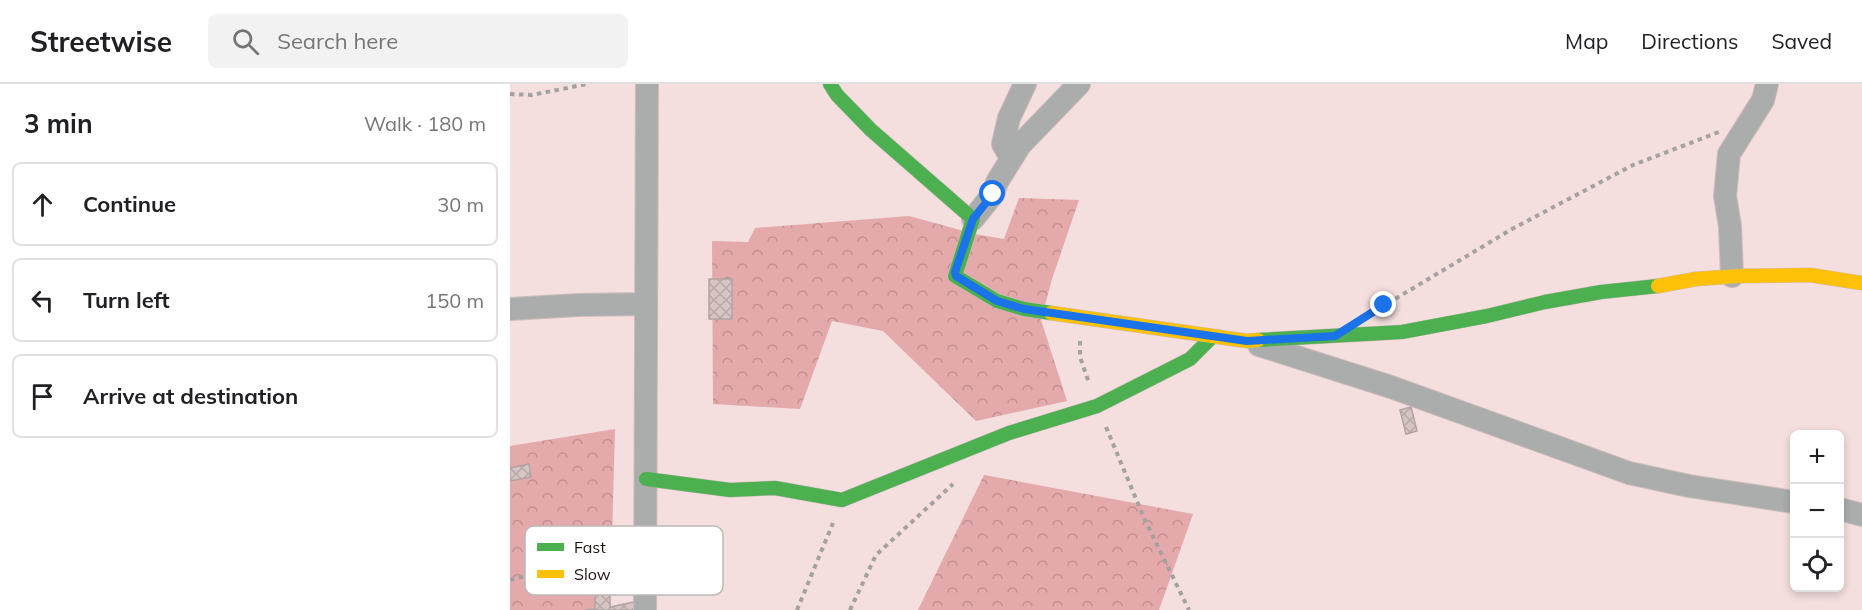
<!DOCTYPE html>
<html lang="en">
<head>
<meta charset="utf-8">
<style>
	body { margin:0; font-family:Mulish,sans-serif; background:#f2f2f2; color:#202124 }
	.controls { position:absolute; right:18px; bottom:18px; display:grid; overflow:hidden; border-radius:9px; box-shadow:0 3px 9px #0003 }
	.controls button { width:54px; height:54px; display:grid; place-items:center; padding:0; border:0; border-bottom:2px solid #e0e0e0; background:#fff; color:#202124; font:30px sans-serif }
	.stop { position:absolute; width:18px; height:18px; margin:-14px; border:4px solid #1a73e8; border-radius:50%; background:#fff }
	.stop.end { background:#1a73e8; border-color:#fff; box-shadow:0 2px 6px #0008 }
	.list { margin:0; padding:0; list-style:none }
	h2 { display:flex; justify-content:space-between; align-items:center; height:78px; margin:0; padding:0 24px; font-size:26px }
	h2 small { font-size:20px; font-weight:400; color:#757577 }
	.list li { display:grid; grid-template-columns:39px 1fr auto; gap:18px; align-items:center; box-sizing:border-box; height:84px; margin:0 12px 12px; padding:0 12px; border:2px solid #e0e0e0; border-radius:9px }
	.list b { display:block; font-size:22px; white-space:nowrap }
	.list em { font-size:20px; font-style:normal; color:#757577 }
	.icon { flex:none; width:33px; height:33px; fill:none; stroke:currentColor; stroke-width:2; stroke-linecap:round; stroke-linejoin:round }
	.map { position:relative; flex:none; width:1352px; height:526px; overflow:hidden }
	header { display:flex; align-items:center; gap:36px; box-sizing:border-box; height:84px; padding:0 30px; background:#fff; border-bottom:2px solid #e0e0e0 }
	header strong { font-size:28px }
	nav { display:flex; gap:33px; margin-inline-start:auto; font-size:21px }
	.search { width:420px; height:54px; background:#f2f2f2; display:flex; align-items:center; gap:15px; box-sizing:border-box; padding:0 21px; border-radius:9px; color:#757577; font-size:22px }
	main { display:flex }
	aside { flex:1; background:#fff }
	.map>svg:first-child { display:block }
</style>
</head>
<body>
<header>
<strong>Streetwise</strong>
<div class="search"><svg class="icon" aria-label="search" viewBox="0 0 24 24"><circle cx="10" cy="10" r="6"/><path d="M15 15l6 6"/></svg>Search here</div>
<nav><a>Map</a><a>Directions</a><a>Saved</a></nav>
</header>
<main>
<aside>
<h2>3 min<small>Walk · 180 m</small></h2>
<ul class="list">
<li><svg class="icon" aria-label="ahead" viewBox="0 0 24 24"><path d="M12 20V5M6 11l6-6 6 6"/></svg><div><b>Continue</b></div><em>30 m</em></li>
<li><svg class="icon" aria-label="left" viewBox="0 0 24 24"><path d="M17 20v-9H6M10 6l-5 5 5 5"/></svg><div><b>Turn left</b></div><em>150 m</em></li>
<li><svg class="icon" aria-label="arrive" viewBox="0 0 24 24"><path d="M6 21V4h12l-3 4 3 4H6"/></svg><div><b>Arrive at destination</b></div></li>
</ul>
</aside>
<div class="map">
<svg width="1352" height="526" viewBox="0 0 1352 526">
	<defs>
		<pattern id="forest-crowns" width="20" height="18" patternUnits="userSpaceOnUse" patternTransform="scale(1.5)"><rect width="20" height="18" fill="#e4a9ab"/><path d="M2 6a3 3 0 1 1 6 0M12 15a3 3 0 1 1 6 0" fill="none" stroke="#c39092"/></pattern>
		<pattern id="building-cross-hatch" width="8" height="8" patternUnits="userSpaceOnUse" patternTransform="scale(1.5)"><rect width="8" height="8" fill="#d7c5c5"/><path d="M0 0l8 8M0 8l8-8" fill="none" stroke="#b8a8a8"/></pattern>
	</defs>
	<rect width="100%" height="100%" fill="#f4dede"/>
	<path fill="url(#forest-crowns)" d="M509,114L569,116L542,195L531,236L557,317L466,337L373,247L322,237L290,325L203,320L202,157L238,158L245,144L399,132L465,150L494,155Z
		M105,345L100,526H0V362Z
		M474,391L683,430L649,526H408Z"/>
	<path fill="url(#building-cross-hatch)" stroke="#b3a2a2" stroke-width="1.5" d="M199,195H222V235H199Z
		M901,323L907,347L896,350L890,326Z
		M19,380L21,393L0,397V384Z
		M100,504V523L124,518V526H74L85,525V506Z"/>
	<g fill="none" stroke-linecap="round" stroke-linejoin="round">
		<g stroke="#cbb" stroke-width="24">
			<path id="street" d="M501,74L493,60L499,34L515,0
				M463,135L483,110L487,98L510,61L569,0
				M1222,192L1220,142L1215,112L1219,70L1253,16L1257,0
				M0,225L68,221L136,220
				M749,261L881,303L1119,389L1179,402L1284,418
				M1330,425L1352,431
				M135,526L137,0"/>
		</g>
		<g stroke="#cbb" stroke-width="15">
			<path id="fast" d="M320,0L327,11L361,46L463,135L445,192L487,217L514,225L541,229
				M748,256L892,248L977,232L1035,218L1091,208L1148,202
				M136,395L220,406L265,404L332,416L499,349L587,322L680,275L702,253"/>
		</g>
		<g stroke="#cbb" stroke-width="15">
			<path id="slow" d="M1148,202L1186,195L1228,192L1300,191L1352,199
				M541,229L737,257L748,256"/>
		</g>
		<path stroke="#a4a1a1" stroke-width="4" stroke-dasharray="4.5 4.5" stroke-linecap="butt" d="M0,10L22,11L77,0
			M870,224L1002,145L1123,81L1209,48
			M570,257V273L579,299
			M596,343L634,434L679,526
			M0,496L61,479L115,455
			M287,526L323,439
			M340,526L366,471L443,400"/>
		<use href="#street" stroke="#abadac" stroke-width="22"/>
		<use href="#fast" stroke="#4caf50" stroke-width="14"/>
		<use href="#slow" stroke="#ffc107" stroke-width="14"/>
	</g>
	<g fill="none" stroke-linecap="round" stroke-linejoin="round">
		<path stroke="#1a73e8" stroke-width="8" d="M483,110L463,135L445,188L446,192L487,217L514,225L737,257L825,252L874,221"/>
	</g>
	<rect x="15" y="442" width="198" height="69" rx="9" fill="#fff" stroke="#bcb8b8" stroke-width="1.5"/>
	<rect x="27" y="459" width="27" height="8" fill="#4caf50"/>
	<rect x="27" y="486" width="27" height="8" fill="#ffc107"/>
	<g font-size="16" fill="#201212">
		<text x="64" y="469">Fast</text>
		<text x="64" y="496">Slow</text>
	</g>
</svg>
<div class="controls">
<button>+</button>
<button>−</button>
<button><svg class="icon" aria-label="locate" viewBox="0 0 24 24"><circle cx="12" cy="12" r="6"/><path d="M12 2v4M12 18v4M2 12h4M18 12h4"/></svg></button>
</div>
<div class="stop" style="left:483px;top:110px"></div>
<div class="stop end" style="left:874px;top:221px"></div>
</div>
</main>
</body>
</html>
